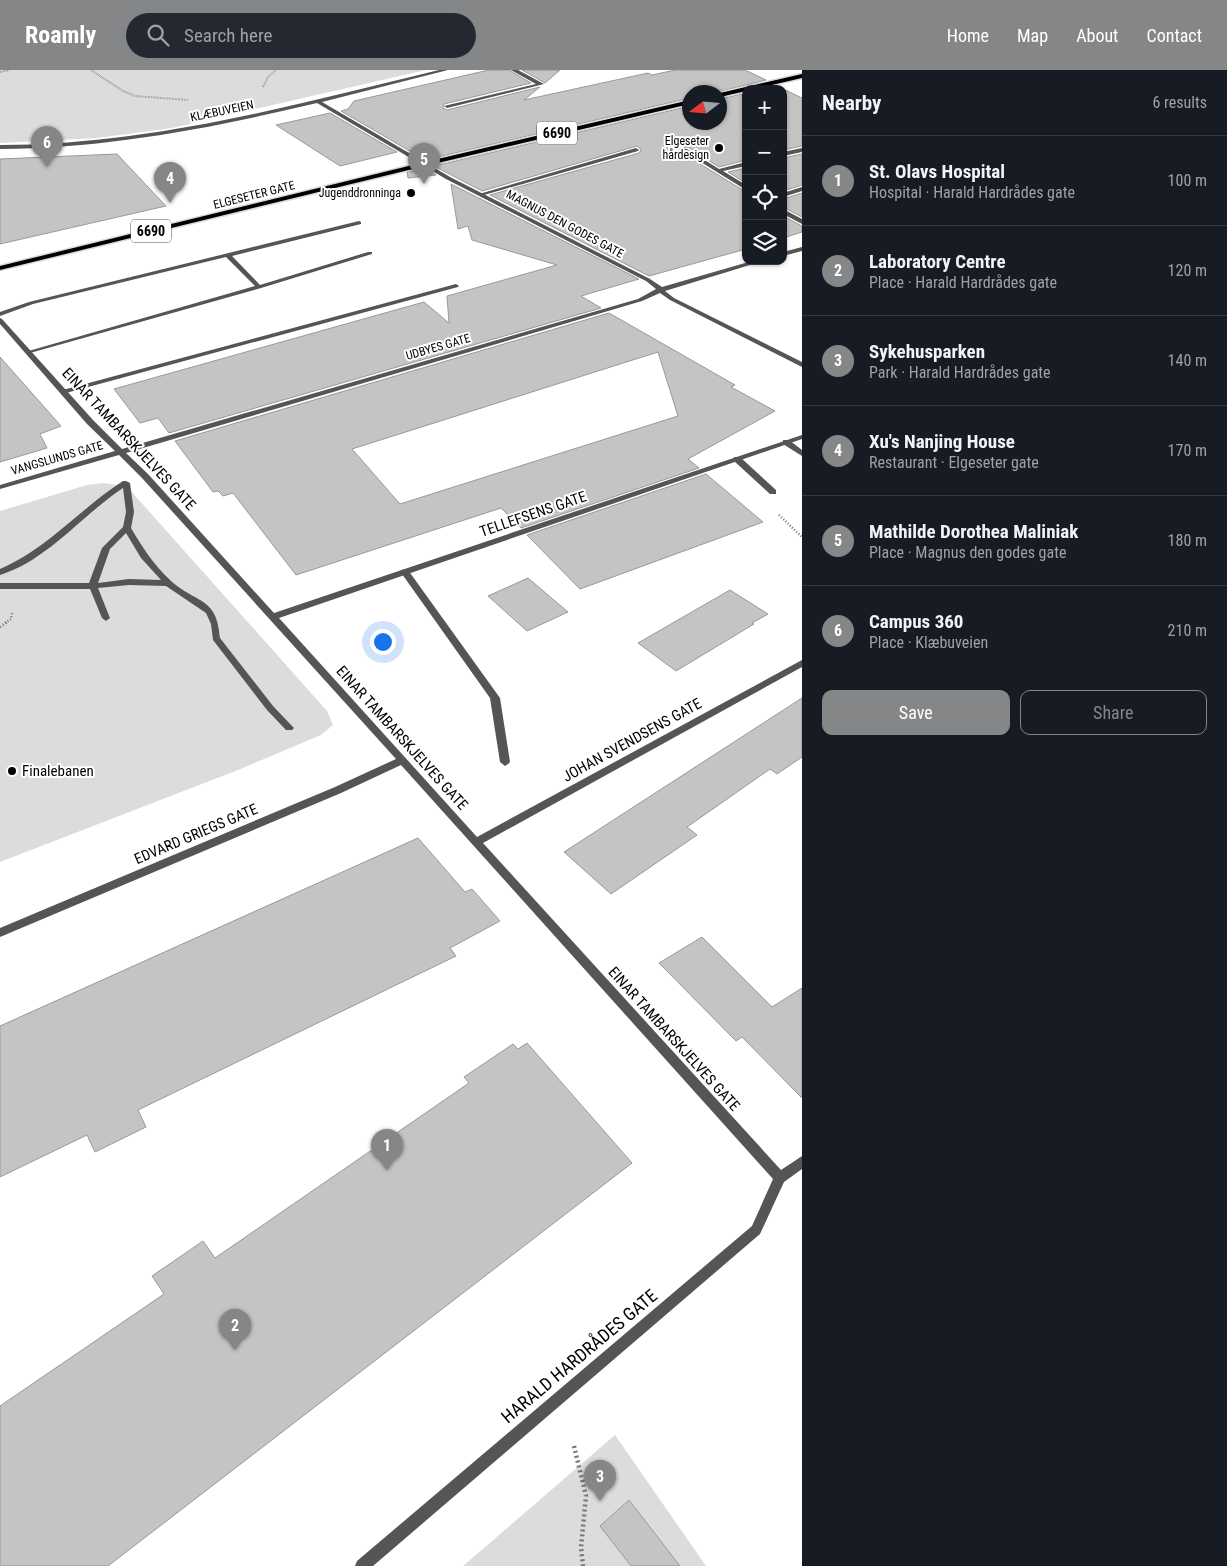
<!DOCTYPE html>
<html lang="en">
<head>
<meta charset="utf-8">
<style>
	body { margin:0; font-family:"Roboto Condensed",sans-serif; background:#242831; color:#f1f3f6 }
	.controls { position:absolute; right:15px; top:15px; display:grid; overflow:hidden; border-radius:10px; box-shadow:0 1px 4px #0004 }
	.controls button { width:45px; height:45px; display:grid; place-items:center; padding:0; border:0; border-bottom:1px solid #363941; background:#171b24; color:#f1f3f6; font:25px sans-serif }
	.compass { position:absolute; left:682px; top:15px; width:45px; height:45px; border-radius:50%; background:#171b24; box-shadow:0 1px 4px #0004; rotate:254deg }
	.you { position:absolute; left:382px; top:571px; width:18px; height:18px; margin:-12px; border:4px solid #fff; border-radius:50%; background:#1a73e8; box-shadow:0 0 0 8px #1a73e833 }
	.badge { display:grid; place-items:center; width:32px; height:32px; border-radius:50%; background:#858687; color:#fff; font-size:16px; font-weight:700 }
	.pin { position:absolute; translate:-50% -41px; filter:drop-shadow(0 1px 2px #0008) }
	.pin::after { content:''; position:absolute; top:26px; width:18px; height:15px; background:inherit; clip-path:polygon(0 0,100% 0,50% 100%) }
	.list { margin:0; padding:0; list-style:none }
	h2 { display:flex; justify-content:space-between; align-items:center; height:65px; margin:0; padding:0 20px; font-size:21px }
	h2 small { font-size:16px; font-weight:400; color:#9ea1a6 }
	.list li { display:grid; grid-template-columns:32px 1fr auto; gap:15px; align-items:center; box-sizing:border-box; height:90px; padding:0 20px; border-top:1px solid #363941 }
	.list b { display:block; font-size:19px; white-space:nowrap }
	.list p { margin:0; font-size:16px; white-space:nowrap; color:#9ea1a6 }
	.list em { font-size:16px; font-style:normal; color:#9ea1a6 }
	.actions { display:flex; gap:10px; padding:15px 20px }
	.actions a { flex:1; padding:11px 0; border:1px solid #858687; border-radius:10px; text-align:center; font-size:18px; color:#858687 }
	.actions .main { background:#858687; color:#fff }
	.icon { flex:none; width:28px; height:28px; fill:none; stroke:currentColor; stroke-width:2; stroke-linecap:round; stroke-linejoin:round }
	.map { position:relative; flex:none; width:802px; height:1496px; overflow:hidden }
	header { display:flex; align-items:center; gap:30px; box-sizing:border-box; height:70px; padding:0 25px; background:#858687; color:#fff }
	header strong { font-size:24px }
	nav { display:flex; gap:28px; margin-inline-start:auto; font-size:18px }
	.search { width:350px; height:45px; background:#242831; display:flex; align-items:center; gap:12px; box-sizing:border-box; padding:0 18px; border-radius:28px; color:#9ea1a6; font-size:19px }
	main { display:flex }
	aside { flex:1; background:#171b24 }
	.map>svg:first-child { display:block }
</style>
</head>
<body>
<header>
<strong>Roamly</strong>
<div class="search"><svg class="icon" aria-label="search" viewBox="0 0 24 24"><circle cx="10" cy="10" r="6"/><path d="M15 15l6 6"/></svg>Search here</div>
<nav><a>Home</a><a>Map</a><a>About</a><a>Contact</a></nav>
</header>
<main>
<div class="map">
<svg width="802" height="1496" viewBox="0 0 802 1496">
	<rect width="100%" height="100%" fill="#fff"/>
	<path fill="#dcdcdc" d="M0,0H426L172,58L97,68L0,73Z
		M104,413L116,415L130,420L327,641L333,655L321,665L238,700L0,792V441L87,415Z
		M615,1365L706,1496H463Z"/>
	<path fill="#c4c4c4" stroke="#999" fill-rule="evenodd" d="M489,0H509L531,13L444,34L443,38L447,40L540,17L524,30L648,3L652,5L675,0H745L766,10L718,22H690V28L425,90L341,41L348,39L354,31Z
		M522,0H560L545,13Z
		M783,19L802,28V76L783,80Z
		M746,23V90L719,97L688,77L681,79L682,83L746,122V179L649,206L490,125L639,83L641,80L637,76L482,121L434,96L690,36V52H720V29Z
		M330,43L397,82L340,96L276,55Z
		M117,84L166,136L0,174V89Z
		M802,84V115L783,121V88Z
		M424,98L436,105L408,108L407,102Z
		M746,98V113L728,102Z
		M451,114L639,209L581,226L601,238L169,363L158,348L140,353L114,319L424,232L449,253L447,226L557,195L472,170L468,156L458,159Z
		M802,123V147L783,137V129Z
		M783,146L802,156V162L783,168Z
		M609,243L735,315L731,317L775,341L688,389L699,398L521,458L501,438L296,505L233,423L223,426L218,421L213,422L175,371ZM658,282L678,346L400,434L352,379Z
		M0,287L61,356L40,364L47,378L0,392Z
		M706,404L763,452L580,519L527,465Z
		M528,508L568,542L527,561L488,526Z
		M730,520L768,544L752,553L754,554L676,601L638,573Z
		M802,628V687L777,704L770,699L687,757L697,765L611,824L564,782Z
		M418,768L465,822L472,819L500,851L450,878L456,886L138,1040L146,1057L95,1082L87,1065L0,1107V956Z
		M702,867L772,937L802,918V1028L742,967L736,971L659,893Z
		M527,973L632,1093L108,1496H0V1336L164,1224L152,1206L203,1171L215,1188L469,1013L464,1007L513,974L518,979Z
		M629,1430L680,1496H631L600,1456Z"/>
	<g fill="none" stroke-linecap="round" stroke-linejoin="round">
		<g stroke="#dbdbdb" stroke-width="3">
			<path id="primary" d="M802,4V8L755,19H746V21L720,27V23Z
				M690,30V34L425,96L0,200V196L425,92Z"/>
		</g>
		<path stroke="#777" stroke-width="2" stroke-dasharray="0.5 1" stroke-linecap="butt" d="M91,0L123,21L135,26L188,30
			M0,2L10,0
			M263,17L268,7L276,0"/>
		<path stroke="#777" stroke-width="2.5" stroke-dasharray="1 2" stroke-linecap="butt" d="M779,445L802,467
			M5,553L11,549L12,543"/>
		<path stroke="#777" stroke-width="3" stroke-dasharray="1 2.5" stroke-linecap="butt" d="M0,557L7,552"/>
		<path stroke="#777" stroke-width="4.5" stroke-dasharray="2 3" stroke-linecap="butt" d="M574,1376L586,1426L581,1477L583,1496"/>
		<path fill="#555" fill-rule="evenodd" d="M511,0H518L544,14L447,38L444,36L536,14Z
			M636,78L639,80L638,81L484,125L479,124Z
			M802,78V82L783,86V82Z
			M683,79H687L719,99L746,92V96L723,101L746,115V120L683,81Z
			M802,117V121L783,127V123Z
			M783,139L802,149V154L783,144Z
			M359,151L361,152V154L232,186L260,215L368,182H372V184L261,218L30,283L25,282L255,216L226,187L33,234L0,246V242L29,232Z
			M456,214L459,216L458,217L66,323L59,321Z
			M783,370H789L802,380V386L783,374Z
			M734,387H740L776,420V424H770L734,391Z
			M405,499L408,500L500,628L510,692L508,694L505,696L500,692L490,628L402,504V500Z"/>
		<path fill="#555" fill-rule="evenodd" d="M439,0H448L322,32L450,107L650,209L662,217L752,191H763L665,221L674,228L802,292V297L670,230L660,223L642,231L126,383L148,404L274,543L802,365V369L279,548L477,767L802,590V597L483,773L781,1100L802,1086V1099L784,1112L760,1164L373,1496H355L357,1491L752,1156L773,1109L401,695L341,723L0,867V858L335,717L396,689L142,408L119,385L0,419V415L115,381L87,354L0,254V248L2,249L93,350L122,379L638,229L656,219L646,211L446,109L317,33C212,58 108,78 0,79V75C150,75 294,35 439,0Z
			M802,177V181L783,186V182Z
			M123,411H126L130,413L134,442L131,458C142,477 154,495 170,510C196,534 217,526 220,568L273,636L292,656L294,658L292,660H286L267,640L213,570L211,554L206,543L166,516L129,515L98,518L110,548L106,551L102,548L90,519H0V513H89L102,478L123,457L126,442L123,418C82,445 48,490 0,505V499C47,479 81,438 123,411ZM126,463L141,488L161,510L129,509L98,513L110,479Z"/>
		<use href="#primary" fill="#000" fill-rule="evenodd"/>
	</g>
	<g fill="#000" stroke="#fff" stroke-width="2">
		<circle cx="719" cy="78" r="5"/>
		<circle cx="411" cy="123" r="5"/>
		<circle cx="12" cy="701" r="5"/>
	</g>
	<g text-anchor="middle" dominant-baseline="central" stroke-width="4" stroke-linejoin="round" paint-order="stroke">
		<g font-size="12" fill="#000" stroke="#fff">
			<text transform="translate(222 41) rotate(-12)">KLÆBUVEIEN</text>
			<text transform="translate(254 125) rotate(-14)">ELGESETER GATE</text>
			<text transform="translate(565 154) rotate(28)">MAGNUS DEN GODES GATE</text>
			<text transform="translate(438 277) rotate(-16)">UDBYES GATE</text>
			<text transform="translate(57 388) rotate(-16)">VANGSLUNDS GATE</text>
		</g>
		<g font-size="12" fill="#000" stroke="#fff" text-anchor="end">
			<text x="709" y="71">Elgeseter<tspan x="709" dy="14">hårdesign</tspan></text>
			<text x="401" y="123">Jugenddronninga</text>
		</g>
		<g fill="#fff" stroke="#4c4c4c" stroke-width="1">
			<rect x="537" y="51.5" width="40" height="23" rx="4"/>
			<rect x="131" y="149.5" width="40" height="23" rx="4"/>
		</g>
		<g font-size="14" font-weight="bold" fill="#000">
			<text x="557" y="63">6690</text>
			<text x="151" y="161">6690</text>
		</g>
		<g font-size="15" fill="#000" stroke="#fff">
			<text transform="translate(129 369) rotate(47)">EINAR TAMBARSKJELVES GATE</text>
			<text transform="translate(533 444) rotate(-19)">TELLEFSENS GATE</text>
			<text transform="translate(402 668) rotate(48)">EINAR TAMBARSKJELVES GATE</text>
			<text transform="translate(632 670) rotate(-29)">JOHAN SVENDSENS GATE</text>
			<text transform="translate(196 764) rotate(-23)">EDVARD GRIEGS GATE</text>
			<text transform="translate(674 969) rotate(48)">EINAR TAMBARSKJELVES GATE</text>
		</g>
		<g font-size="15" fill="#000" stroke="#fff" text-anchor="start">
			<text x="22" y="701">Finalebanen</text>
		</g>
		<g font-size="18" fill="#000" stroke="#fff">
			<text transform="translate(579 1286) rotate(-40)">HARALD HARDRÅDES GATE</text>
		</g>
	</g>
</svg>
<div class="controls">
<button>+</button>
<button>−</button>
<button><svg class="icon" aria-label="locate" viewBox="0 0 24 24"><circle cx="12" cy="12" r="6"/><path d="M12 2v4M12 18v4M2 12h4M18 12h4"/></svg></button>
<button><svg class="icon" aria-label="layers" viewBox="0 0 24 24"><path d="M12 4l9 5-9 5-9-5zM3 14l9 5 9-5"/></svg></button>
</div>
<svg class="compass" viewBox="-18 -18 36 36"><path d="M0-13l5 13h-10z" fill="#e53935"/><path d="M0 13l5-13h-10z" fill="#9ea1a6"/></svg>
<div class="you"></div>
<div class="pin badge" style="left:387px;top:1100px">1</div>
<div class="pin badge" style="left:235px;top:1280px">2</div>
<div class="pin badge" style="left:600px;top:1431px">3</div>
<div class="pin badge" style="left:170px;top:133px">4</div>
<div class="pin badge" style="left:424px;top:114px">5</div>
<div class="pin badge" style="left:47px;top:97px">6</div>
</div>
<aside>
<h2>Nearby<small>6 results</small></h2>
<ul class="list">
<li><span class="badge">1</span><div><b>St. Olavs Hospital</b><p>Hospital · Harald Hardrådes gate</p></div><em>100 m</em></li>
<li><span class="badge">2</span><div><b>Laboratory Centre</b><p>Place · Harald Hardrådes gate</p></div><em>120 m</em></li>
<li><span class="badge">3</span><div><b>Sykehusparken</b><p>Park · Harald Hardrådes gate</p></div><em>140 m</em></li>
<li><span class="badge">4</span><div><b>Xu's Nanjing House</b><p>Restaurant · Elgeseter gate</p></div><em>170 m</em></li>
<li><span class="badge">5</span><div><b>Mathilde Dorothea Maliniak</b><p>Place · Magnus den godes gate</p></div><em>180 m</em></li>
<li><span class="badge">6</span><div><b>Campus 360</b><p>Place · Klæbuveien</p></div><em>210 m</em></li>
</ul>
<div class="actions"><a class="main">Save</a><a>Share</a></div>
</aside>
</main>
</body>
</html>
